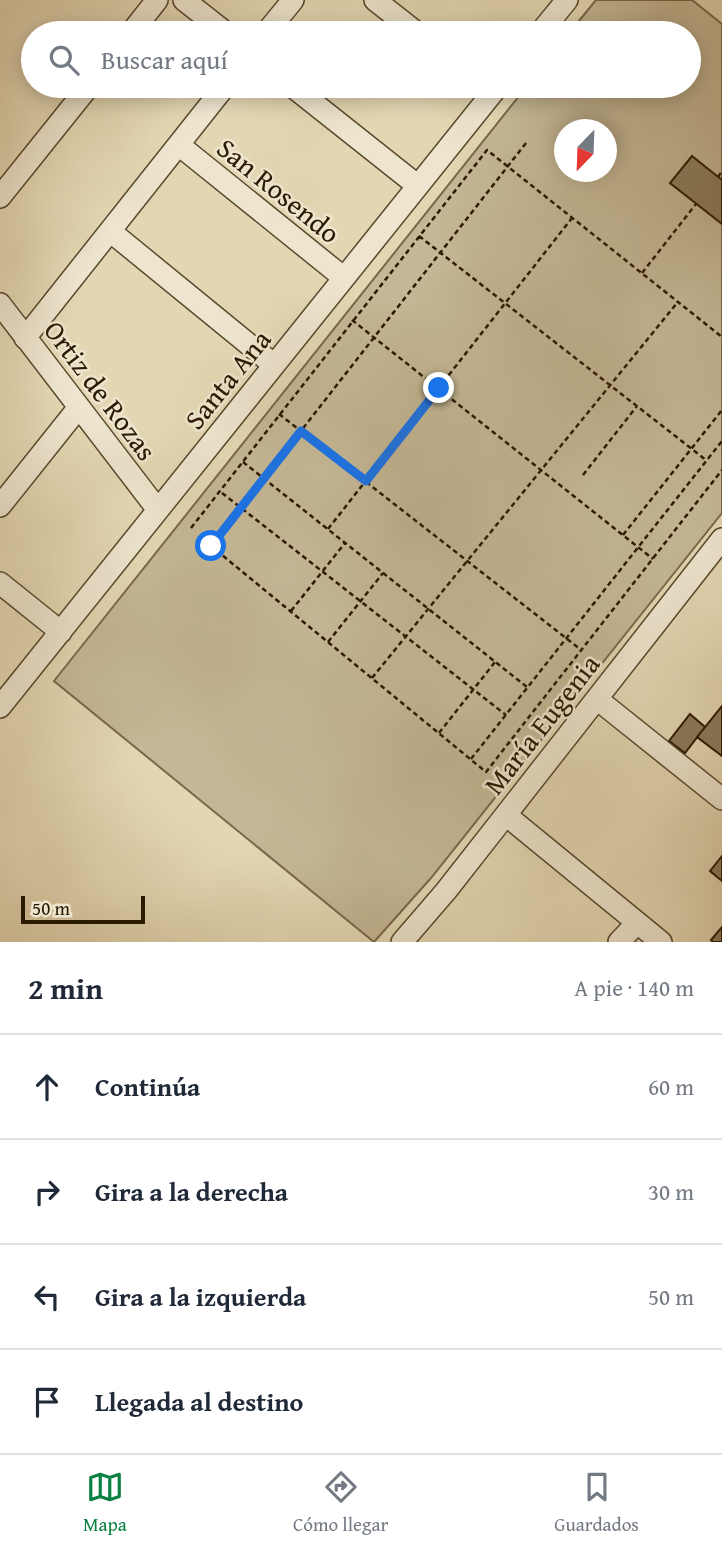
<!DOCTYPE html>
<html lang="es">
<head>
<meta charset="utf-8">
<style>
	body { margin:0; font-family:"Gentium Book Plus",serif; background:#f6f6f7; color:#1f2937 }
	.compass { position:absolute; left:554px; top:119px; width:63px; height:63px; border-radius:50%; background:#fff; box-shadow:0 4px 18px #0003; rotate:203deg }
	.scale { position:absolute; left:21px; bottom:18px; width:124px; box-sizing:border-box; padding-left:7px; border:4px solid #2b1900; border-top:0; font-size:19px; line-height:24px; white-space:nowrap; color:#2b1900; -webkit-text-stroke:5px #ede5ce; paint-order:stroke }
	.stop { position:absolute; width:21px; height:21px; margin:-16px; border:5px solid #1a73e8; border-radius:50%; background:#fff }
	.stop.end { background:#1a73e8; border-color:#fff; box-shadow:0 2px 7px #0008 }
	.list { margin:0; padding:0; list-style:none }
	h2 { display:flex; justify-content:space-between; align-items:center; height:91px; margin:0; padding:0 28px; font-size:30px }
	h2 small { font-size:23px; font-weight:400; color:#747a83 }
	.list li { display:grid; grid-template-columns:46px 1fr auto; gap:21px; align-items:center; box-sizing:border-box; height:105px; padding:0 28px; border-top:2px solid #e0e1e3 }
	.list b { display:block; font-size:26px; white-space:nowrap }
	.list em { font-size:23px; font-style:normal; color:#747a83 }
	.icon { flex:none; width:38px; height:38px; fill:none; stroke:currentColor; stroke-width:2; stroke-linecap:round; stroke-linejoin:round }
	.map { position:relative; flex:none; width:722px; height:942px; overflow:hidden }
	.search { position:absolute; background:#fff; box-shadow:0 4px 18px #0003; left:21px; right:21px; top:21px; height:77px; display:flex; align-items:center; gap:18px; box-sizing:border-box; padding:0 24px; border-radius:38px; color:#747a83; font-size:26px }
	.sheet { height:511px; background:#fff }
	nav { display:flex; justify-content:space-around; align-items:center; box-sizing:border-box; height:98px; border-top:2px solid #e0e1e3; background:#fff; font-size:19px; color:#747a83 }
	nav a { display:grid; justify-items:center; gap:4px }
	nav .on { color:#0b8043 }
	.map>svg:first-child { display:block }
</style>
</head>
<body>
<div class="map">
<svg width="722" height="942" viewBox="0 0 722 942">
	<rect width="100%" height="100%" fill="#e3d7b3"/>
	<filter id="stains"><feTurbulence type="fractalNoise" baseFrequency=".00286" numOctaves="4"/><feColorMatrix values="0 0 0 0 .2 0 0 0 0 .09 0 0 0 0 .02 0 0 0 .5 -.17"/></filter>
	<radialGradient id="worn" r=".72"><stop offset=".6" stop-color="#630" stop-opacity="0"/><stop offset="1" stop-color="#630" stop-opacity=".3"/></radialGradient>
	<path fill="#c4b795" stroke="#78684a" stroke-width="2" fill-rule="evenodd" d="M596,0H692L722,24V513L431,878L374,942L54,681L527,86H689V33H569ZM564,130H606V172H564Z"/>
	<path fill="#8b7c5d" stroke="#2b1900" stroke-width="2" d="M692,156L722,180V224L670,183Z
		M722,706V756L697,737Z
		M690,714L705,727L685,753L669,741Z
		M722,856V881L710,871Z
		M722,927V942H713L711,940Z"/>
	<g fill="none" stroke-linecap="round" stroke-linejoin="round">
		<g stroke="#59482d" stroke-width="24">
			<path id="street" d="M184,0L226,33
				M375,0L417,33
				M131,33L157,0
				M266,33L293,0
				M540,33L567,0
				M292,86L418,186
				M179,145L344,278
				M0,197L89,86
				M110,231L274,365
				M0,304L158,510
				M25,338L225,86
				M0,506L79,407
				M0,583L61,632
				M597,699L722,799
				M0,707L498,86
				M506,815L661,942
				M402,942L446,891L722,539
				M619,942L637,923"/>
		</g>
		<path stroke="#2b1900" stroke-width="2.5" stroke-dasharray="5 3.5" stroke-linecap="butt" d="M526,143L211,546L486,772L722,470
			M718,177L722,171
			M419,236L706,460
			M642,273L696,204
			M352,320L653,559
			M279,414L580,649
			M243,462L527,687
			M583,475L637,406
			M222,493L506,715
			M191,528L487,150L722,337
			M328,529L572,218
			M623,535L722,410
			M291,611L345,543
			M328,642L383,573
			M372,678L677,303
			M439,733L495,662
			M471,759L722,441"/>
		<use href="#street" stroke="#ede5ce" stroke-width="21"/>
	</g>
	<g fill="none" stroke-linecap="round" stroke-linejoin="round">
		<path stroke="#1a73e8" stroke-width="9" d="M211,546L301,431L366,481L439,388"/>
	</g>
	<g text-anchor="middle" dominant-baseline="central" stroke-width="5" stroke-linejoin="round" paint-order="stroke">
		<g font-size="28" fill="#2b1900" stroke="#ede5ce">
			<text transform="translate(279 190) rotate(39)">San Rosendo</text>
			<text transform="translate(227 379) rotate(-51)">Santa Ana</text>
			<text transform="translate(101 390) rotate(53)">Ortiz de Rozas</text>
			<text transform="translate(541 724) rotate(-52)">María Eugenia</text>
		</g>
	</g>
	<rect width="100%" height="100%" filter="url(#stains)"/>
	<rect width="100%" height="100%" fill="url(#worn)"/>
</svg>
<svg class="compass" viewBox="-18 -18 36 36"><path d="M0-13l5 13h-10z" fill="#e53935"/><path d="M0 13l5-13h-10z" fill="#747a83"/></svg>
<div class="scale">50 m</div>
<div class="stop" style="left:211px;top:546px"></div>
<div class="stop end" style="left:439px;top:388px"></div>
<div class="search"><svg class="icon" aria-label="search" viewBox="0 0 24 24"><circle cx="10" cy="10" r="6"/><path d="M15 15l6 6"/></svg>Buscar aquí</div>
</div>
<section class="sheet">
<h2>2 min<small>A pie · 140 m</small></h2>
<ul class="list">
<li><svg class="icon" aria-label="ahead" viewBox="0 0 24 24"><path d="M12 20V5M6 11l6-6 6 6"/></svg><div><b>Continúa</b></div><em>60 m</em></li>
<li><svg class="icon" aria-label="right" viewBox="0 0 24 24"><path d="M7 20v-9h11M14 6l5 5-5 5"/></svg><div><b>Gira a la derecha</b></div><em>30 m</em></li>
<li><svg class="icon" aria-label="left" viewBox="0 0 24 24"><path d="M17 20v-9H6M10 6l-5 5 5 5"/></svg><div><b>Gira a la izquierda</b></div><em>50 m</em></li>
<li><svg class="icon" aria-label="arrive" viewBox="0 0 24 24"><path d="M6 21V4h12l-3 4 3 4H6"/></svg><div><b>Llegada al destino</b></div></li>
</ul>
</section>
<nav>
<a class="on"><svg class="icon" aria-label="map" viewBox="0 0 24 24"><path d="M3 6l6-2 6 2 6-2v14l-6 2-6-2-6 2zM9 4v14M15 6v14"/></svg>Mapa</a>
<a><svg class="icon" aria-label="directions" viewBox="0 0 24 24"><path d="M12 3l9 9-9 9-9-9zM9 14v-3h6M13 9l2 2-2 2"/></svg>Cómo llegar</a>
<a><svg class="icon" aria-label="saved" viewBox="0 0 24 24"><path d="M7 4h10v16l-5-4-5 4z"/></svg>Guardados</a>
</nav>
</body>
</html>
